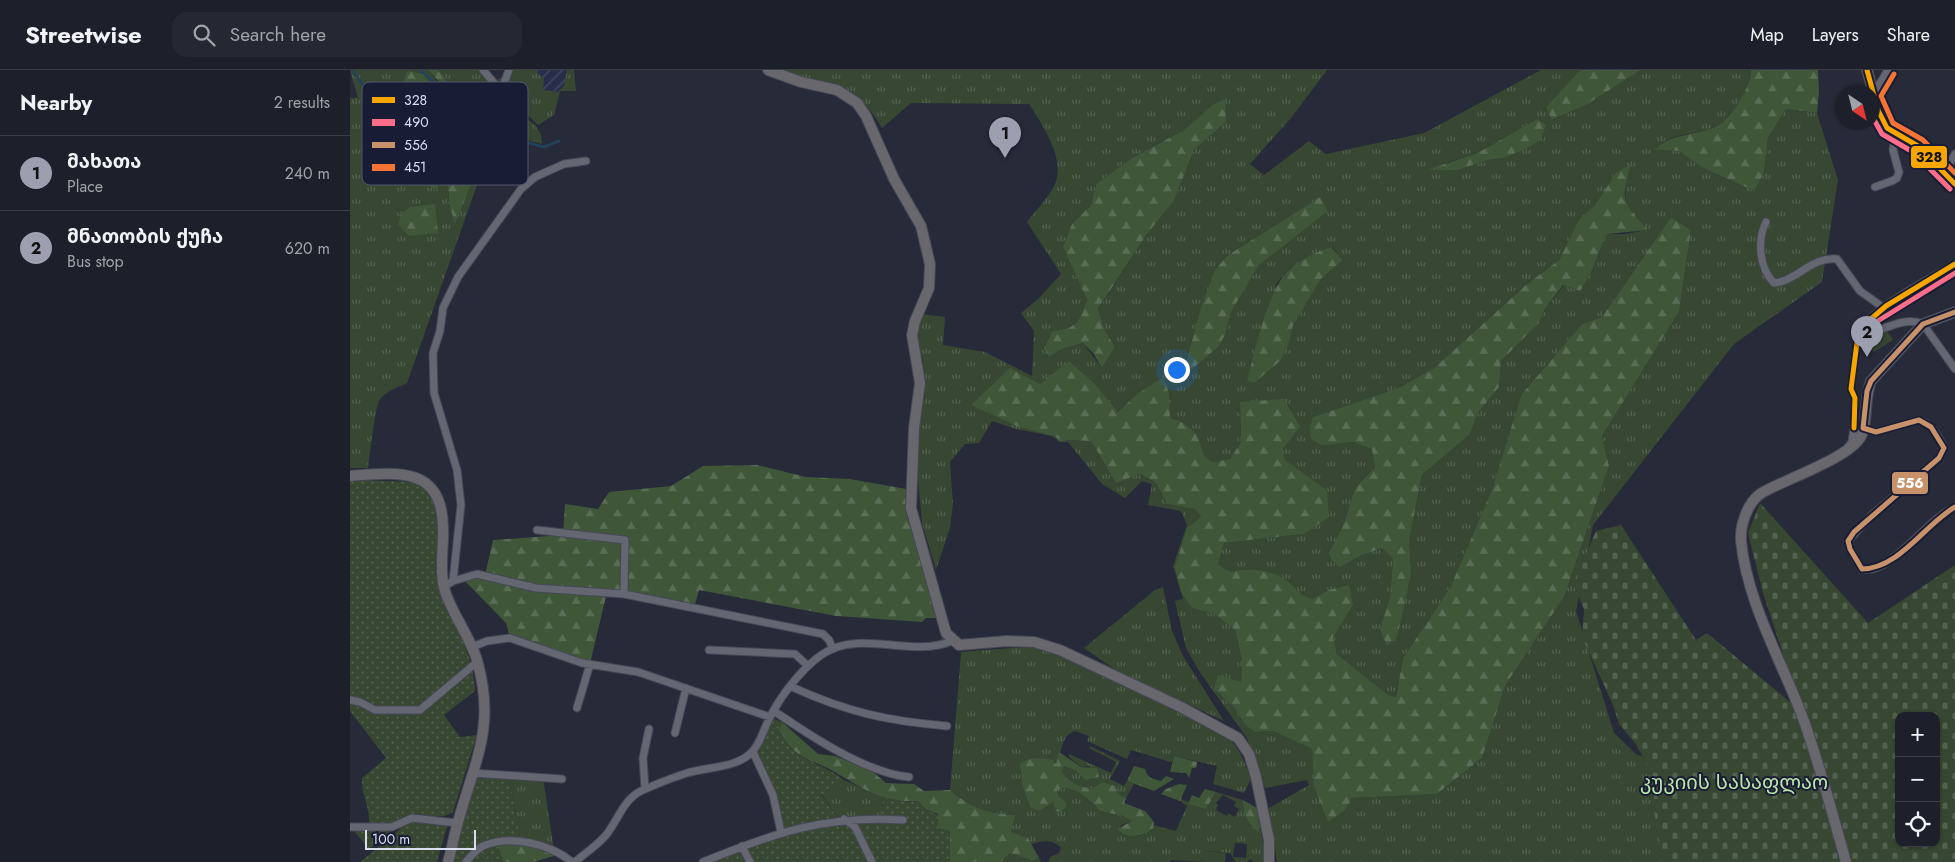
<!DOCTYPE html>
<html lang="en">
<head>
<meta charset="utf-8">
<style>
	body { margin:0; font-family:Jost,"Noto Sans Georgian",sans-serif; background:#252832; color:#f1f3f6 }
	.controls { position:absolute; right:15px; bottom:15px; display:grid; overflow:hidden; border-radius:10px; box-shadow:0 1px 4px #0004 }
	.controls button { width:45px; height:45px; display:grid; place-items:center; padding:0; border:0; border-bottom:1px solid #3b3e47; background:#1d202a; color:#f1f3f6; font:25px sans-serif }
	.compass { position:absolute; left:1485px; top:15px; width:45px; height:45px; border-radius:50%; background:#1d202a; box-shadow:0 1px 4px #0004; rotate:145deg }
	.scale { position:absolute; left:15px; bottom:12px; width:111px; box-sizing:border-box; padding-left:5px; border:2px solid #dadeef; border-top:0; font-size:14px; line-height:18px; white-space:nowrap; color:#dadeef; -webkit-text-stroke:4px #181c34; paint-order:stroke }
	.you { position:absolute; left:826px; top:299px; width:18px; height:18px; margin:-12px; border:4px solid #fff; border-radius:50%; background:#1a73e8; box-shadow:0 0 0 8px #1a73e833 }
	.badge { display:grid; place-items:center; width:32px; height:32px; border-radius:50%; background:#9b9faf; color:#111; font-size:16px; font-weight:700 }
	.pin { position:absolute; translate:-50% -41px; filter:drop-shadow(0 1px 2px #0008) }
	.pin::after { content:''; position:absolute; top:26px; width:18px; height:15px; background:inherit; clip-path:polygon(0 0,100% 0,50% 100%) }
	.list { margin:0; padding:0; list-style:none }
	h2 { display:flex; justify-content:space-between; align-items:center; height:65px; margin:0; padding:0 20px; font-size:21px }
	h2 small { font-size:16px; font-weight:400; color:#a0a3a8 }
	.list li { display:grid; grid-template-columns:32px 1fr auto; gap:15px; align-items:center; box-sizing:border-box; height:75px; padding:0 20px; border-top:1px solid #3b3e47 }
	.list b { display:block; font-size:19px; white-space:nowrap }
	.list p { margin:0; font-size:16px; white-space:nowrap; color:#a0a3a8 }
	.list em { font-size:16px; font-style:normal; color:#a0a3a8 }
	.icon { flex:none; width:28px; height:28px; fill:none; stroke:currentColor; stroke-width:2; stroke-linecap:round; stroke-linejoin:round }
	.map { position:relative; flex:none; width:1605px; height:792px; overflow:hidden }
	header { display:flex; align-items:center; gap:30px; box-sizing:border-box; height:70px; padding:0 25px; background:#1d202a; border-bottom:1px solid #3b3e47 }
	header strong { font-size:24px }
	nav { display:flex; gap:28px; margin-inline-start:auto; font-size:18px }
	.search { width:350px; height:45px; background:#252832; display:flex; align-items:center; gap:12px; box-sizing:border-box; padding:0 18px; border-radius:15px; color:#a0a3a8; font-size:19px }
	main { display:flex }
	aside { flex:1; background:#1d202a }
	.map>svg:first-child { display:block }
</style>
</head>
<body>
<header>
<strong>Streetwise</strong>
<div class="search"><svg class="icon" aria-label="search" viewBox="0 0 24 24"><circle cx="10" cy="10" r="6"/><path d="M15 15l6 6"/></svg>Search here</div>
<nav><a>Map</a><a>Layers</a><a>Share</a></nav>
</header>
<main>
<aside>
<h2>Nearby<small>2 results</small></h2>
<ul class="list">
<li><span class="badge">1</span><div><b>მახათა</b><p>Place</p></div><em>240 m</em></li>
<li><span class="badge">2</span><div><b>მნათობის ქუჩა</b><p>Bus stop</p></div><em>620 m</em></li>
</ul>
</aside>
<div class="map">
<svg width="1605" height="792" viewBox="0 0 1605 792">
	<defs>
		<pattern id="industrial-furrows" width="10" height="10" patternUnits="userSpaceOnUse" patternTransform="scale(1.25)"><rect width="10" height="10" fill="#282d49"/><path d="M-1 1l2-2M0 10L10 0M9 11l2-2" fill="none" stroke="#474b64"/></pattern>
		<pattern id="grass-tufts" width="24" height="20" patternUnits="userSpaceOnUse" patternTransform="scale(1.25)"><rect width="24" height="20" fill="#374732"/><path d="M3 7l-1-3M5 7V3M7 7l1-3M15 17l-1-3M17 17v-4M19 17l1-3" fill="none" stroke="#536150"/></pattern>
		<pattern id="forest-firs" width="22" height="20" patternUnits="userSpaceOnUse" patternTransform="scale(1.25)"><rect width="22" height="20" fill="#3f5639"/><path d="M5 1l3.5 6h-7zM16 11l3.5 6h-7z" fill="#5a6e56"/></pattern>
		<pattern id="cemetery-stones" width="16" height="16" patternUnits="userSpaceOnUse" patternTransform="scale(1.25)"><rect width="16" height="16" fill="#374732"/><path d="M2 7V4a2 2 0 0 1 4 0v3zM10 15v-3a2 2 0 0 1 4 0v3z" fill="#536150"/></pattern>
		<pattern id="garden-dots" width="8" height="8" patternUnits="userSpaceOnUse" patternTransform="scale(1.25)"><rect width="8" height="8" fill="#374732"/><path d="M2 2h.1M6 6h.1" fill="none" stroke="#536150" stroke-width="1.8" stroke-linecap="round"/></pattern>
	</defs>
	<rect width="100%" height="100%" fill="#272a38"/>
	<path fill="url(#industrial-furrows)" d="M185,0H217L214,16L208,22L192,20Z"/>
	<path fill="url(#grass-tufts)" fill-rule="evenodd" d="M0,0H78L88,12L102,20L88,0H130L173,46L185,55L191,64L192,74L172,69L149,53L57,313C48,317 37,321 30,329C25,336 20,385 18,398H0V28H8ZM86,23L100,33L112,34L99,133L96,81L83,67L57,46ZM18,26L29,34L43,52L47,50L88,107V123L75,112L17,39L14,31Z
		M160,0H185L194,9L193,20L208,22L214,16L217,0H224L226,21H210L204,45L188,55L145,12Z
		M428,0H977L941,48L900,94L914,105L959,71L976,84L1074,63L1191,0H1230L1196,37L1203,50L1236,35L1291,0H1401C1402,15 1382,47 1369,55C1348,66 1322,60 1306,80L1329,81L1351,97L1404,121L1414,103L1418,68L1436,39L1467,43L1488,110L1472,212L1384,274L1243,455L1226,541L1264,663L1287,685L1318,692L1340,792H927L919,738L959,715L957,710L915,718L897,668L851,604L836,578L825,531L833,529L823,496L837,455L831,441L798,435L802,414L792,411L775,428L752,414L718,372H710L702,366L666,359L642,351L629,373L615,374L600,392L603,434L600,458L586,500L572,453L566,389L570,347L575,325L573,291L567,270L571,244L595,247L593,275L635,282L682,306L684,261L671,243L688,229L711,204L677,152C686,140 699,127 705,114C716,89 692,54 679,34L561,33L532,58C505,9 475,16 428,0ZM862,35L876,52L844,80L824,131L797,164L748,240L754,259L765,277L752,298L733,273L712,279L699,287L694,278L729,252L737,230L713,177L722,154L741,135L746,114L782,88L834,60ZM1187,49L1154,88L1138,90L1108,100L1096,93L1129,82ZM1275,118L1276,135L1297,160L1275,164H1257C1247,184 1243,204 1230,221L1214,215L1195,239L1189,253L1151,291L1149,317L1128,343L1120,364L1072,405L1059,471L1061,499L1038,575L1030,559L1040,527L1043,489L1032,478L1010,486L989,498L978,484C983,474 990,463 994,452C1004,425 1000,418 1025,398L1022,378L1004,372L991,373L963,347L1048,318L1084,298L1177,214L1209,190L1229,149L1246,134L1255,122ZM970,127L931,176L909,195L881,242L875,265L847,256L865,200L878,185ZM1321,147L1341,160L1329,242L1252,366L1259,396L1214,527L1155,616L1132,688L1087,724L1002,728L995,740L963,694L962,679L923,661L905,662L895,655L884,637L864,619L891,612L892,590L885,560L864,544L842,538L851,447L844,438L817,434L806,413L789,404L766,412L741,371L711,370L703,366L660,299L690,314L746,315L768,342L787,324H819V348L834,353L847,364L855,387L864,392L880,390L891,372L890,332L932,380L934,390L977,420L954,464L874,473L868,495L881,502C894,499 925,502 936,511C945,519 950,526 962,529L979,520L1003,535L983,568L987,584L1038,625L1046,627L1053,588L1100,518L1143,417L1171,325L1232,254L1252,247ZM982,177L993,190L971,209L943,256L937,278L904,313L897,311L927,213L940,198Z
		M813,517L822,561L833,586L874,651L767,601L734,578L805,520Z
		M674,577L690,578L714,586L869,661C888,672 893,689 901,709L894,723L863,714L867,696L824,686L822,692L817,691L781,680L777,689L737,671L739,666L725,661C710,665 713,684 705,694C698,704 682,711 673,718L680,737L703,732L706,736L709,727L707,721C721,711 742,730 750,741L773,746L783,751L771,755L770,762L789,766L803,760V755L826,761L837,736L830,731L831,729L856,739L866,722L893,730V738L910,762L907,738L916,792H904L900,789L897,792H886L880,783L855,781L853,792L821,790L820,792H699L700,787L709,783L711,778C704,769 690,770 680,775L678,768L661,762L664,745C639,744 619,737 600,720L611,582ZM873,725L886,732L884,736L889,739L885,747L878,743L877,746L866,740L868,735L866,733ZM885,773L897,774L896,788L883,787Z
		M740,676L770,691L760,709L774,716L777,711L784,714L776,728L768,724L766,716L752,712L741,719C729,716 719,712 712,702L714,696L726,701L735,710L740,696L731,697L719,687V684L761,703L766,692L739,678Z
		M159,705L193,708L204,780L171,773Z
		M494,710L533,727L531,748L490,750L471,724Z
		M660,783L683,791L689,788L691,792H651Z"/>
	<path fill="url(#forest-firs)" d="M78,0H88L103,20L95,18Z
		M1230,0H1291L1236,35L1202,50L1196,37Z
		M1401,0H1468L1469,22L1467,43L1436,39L1418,68L1414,103L1404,121L1351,97L1329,81L1305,80C1321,62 1348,66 1369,55C1382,47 1402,15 1401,0Z
		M57,1L73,4L91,28L100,33L112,34L144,57L105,154L99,133L96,81L83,67L57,46L47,32Z
		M19,25L29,34L43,52L46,50L88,107V123L75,112L17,39L14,31Z
		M875,29L876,52L844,80L824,131L797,164L748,239L754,259L765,277L752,298L743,283L733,273L712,279L699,287L694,278L703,261C728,259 729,252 737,230L713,177L722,154L741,135L746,114L782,88L834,60L862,35Z
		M1187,49L1196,55L1191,69L1179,77L1154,88L1138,90L1108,100H1078L1129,82Z
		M1281,94C1270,132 1272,131 1298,160L1257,164C1247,184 1243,204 1230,221L1213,215L1195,239L1189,253L1151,291L1149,317L1128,343L1120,364L1072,405L1059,471L1061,499L1057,523L1047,567L1037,576L1030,559L1040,527L1043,489L1032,478L1010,486L989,498L978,484C983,474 990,463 994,452C1005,423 999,420 1025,398L1022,379L1004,372L971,375L961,369L960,357L963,347L1048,318L1084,298L1177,214L1209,190L1229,149L1246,134L1266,103Z
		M970,127L978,141L909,195L881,242L875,265L868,277L842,299L835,297L851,238L865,200L878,185Z
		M85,134L88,163L59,166L48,154L51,144L60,137Z
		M1321,147L1341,160L1329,242L1252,366L1259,396L1214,527L1155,616L1132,688L1087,724L1002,728L995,740L978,752L964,716L962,679L923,661L905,662L895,655L884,637L864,619L868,605L891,612L892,590L885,560L864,544L842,538L831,522L825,497L837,458L851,447L845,439L817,434L806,413L790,404L766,413L741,371L711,370L703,366L667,356L621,335L660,298L690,314L719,291L746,315L768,342L787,324L814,307L819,324L820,348L834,353L847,364L855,387L864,392L880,389L891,372L890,332L934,329L950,357L932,380L935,390L977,420L979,447L954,464L874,473L868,495L881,502C898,498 918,499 934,509C945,516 949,525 962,529L979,520L999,515L1003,535L983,568L987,584L1038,625L1046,627L1053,588L1100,518L1143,417L1171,325L1232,254L1252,247Z
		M981,177L993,190L971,209L943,256L937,279L930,291L904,313L897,311C905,282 918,216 941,198C953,188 967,182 981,177Z
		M407,395L456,407L500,409L562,420L592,548H576L572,552L486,546L349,520L344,538L257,522L240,594L160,568L156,553L112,508L135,505L143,470L213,465L215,434L248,439L259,422L321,416L353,396Z
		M432,652L468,684L485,686L522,701L536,713L564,714L574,721L600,720C619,737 639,744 665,745L661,762L678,768L689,788L683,791L660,783L651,792H600V761L587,758L588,744L575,739L568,731C534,734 510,717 483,701C469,693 454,690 442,679C438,675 435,667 428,661Z
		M709,682L731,697L747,698L749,707L735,710L726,701L714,696L712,702C719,712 729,716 741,719L752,712L766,716L768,724L776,728L774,733L795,741L804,752L803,759C793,767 776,769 767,759L782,751L773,746L750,741C742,731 721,711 707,721L709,727L716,732V737L710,742L706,741L703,732L689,741L680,737L673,718L670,694C681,686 690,688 703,690L706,694Z
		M824,686L847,692L846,698H842L839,708L836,703L820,702Z
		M784,696L795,699C797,708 803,709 811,711L816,706L824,709L804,721L777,711Z
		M829,714L837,715L830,731L811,724L816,719Z
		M855,719L866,722L856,739L838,734L842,725L849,728Z
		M893,730L907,738L910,763C899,757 892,742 893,730Z
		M163,771L211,784L183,792H153L147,773Z"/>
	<path fill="url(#cemetery-stones)" fill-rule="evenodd" d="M1410,433L1518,553L1605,495V792H1501L1413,523L1398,463ZM1549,646H1586V773H1549Z
		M1271,455L1346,570L1357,563L1447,638L1491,792H1315L1304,742V715L1297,694L1285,673L1269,654L1263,635L1232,567L1234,539L1223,514L1246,461Z"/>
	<path fill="url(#garden-dots)" d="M10,410L67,412C101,430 83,473 87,504C90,528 105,550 114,572C120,587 124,605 125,621L94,645L110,667L127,665L103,742L95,746H58L42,755H21L19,753C20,737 11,724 12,708L36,688L0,641V411Z
		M420,647L432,652L429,661C435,667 439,677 443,680C459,693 478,697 494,710L471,725L490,750L505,757L523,792H353L431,762L423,725L403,682Z
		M123,703L159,705L171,773H147L153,792H98Z
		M533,727L555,732L568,731L575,739L588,745V758L600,761V792H526L509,757L499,751L531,748Z
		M57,751L98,753L87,792H10L45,764Z
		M41,759L40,763L19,779L4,761Z"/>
	<path fill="#374732" d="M1535,258L1543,270L1524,282L1516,271Z
		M854,781L876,783L875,792H853Z"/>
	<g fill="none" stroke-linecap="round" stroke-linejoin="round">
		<path stroke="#22435e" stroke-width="2.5" d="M2,0L17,20
			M70,0L93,20L116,32L172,71L194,77L209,71"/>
		<g stroke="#464855" stroke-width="9">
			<path id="street" d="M133,0L151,21L159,0
				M1523,25L1538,0
				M1595,103L1605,84
				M1525,117L1542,111L1547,108L1549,102L1543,80L1545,64
				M1416,152C1407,170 1409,198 1424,213C1447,211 1462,186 1487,189L1510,221L1534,238
				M1508,265C1530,264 1551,245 1573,254L1605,299
				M1513,358L1526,362L1569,350C1581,353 1589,367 1594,378L1589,388L1522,445L1498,471L1500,479L1512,499C1540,506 1578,448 1605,437
				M1498,377L1502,372L1504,358L1505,328L1501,319L1508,265C1518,240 1580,209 1605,194
				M187,460L275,470L274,524
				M103,511L111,435L107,400L84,323L83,283L90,261L93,238L108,207L171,119L185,107L214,94L236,91
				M94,517L103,511L127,504L186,518L274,524L473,564L479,570L483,579
				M122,577L137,571L160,568L232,593L288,602L420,647
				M359,580L445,584L457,595
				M442,617C497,642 537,651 597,656
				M0,630L10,632L25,640H70L127,592
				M227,638L240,594
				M424,641C459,665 516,703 559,707
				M325,663L336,618
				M403,682L423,725L431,762
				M123,703L212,709
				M295,719L293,688L299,659
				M494,749L505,757L522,792
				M0,757H42L62,748L107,753
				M392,776L400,792
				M116,792C120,787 127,779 133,776C160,764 200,774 222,792
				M225,792C235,783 248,775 256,765C268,750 274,729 291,721C306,714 322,708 337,703C357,697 387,698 402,682C410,674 414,659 419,649C431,625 457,590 482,579C520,563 564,587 602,571
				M353,792C424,763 475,745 553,750"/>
		</g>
		<g stroke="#464855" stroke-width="12">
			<path id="secondary" d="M418,0L451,12L487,20L507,33L516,46L544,109L571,156L580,194L579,218L565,251L562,265L570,313L564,358L561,438L596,563L609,575L657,571L684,572L710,580L831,637L888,668L899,684L906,707L919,770V792
				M1517,0L1528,40L1537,58L1568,76L1605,114
				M0,406C47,402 92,396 93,457C94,478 89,497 94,518C101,543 119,564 127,590C146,657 125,690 108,752C104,765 102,779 98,792
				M1496,792C1482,743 1469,691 1451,643C1430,588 1397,531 1391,471C1390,455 1397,434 1410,424C1432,410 1504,387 1512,364C1518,347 1514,328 1521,311L1573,254L1605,242"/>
		</g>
		<use href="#street" stroke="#646672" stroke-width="7"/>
		<use href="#secondary" stroke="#68676e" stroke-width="10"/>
		<g stroke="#181c34" stroke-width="9">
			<path id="bus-1" d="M1517,0L1528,40L1537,58L1568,76L1605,114
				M1504,358L1505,328L1501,319L1508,265L1514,255L1536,236L1605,194"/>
		</g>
		<g stroke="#181c34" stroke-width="9">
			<path id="bus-2" d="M1522,46L1532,64L1563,82L1600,119
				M1515,269L1523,254L1605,203"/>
		</g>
		<g stroke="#181c34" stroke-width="9">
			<path id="bus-3" d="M1605,242L1573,254L1521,311L1517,321L1513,358L1526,362L1569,350L1581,357L1594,378L1589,388L1504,462L1498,471L1500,479L1512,499C1550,498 1574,455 1605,437"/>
		</g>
		<g stroke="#181c34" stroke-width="9">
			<path id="bus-4" d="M1544,4L1531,26L1543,53L1573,70L1605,103"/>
		</g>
		<use href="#bus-1" stroke="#f7a600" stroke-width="5"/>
		<use href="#bus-2" stroke="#fb6d88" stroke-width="5"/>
		<use href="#bus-3" stroke="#c7916a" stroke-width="5"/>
		<use href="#bus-4" stroke="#f57335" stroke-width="5"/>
	</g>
	<g text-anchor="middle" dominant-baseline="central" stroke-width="4" stroke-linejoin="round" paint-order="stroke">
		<g font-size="20" fill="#bae6a8" stroke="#181c34">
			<text x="1384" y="712">კუკიის სასაფლაო</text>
		</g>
	</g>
	<rect x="12" y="12" width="166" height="103" rx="8" fill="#181c34" stroke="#52566c" stroke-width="1"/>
	<rect x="22" y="27" width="23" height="6" fill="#f7a600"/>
	<rect x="22" y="49" width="23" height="7" fill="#fb6d88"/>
	<rect x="22" y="72" width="23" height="6" fill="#c7916a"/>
	<rect x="22" y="94" width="23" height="7" fill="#f57335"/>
	<g font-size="14" fill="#dadeef">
		<text x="54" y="35">328</text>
		<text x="54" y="57">490</text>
		<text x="54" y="80">556</text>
		<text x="54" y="102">451</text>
	</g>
	<g stroke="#181c34" stroke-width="2">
		<rect x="1560" y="75" width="38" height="24" rx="5" fill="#f7a600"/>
		<rect x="1541" y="401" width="38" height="24" rx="5" fill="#c7916a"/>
	</g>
	<g font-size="14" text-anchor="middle" font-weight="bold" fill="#fff">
		<text x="1560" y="418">556</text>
	</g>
	<g font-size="14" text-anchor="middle" font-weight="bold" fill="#111">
		<text x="1579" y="92">328</text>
	</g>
</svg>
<div class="controls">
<button>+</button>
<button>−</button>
<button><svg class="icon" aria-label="locate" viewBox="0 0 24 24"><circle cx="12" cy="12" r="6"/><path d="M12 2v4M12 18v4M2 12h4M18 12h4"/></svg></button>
</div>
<svg class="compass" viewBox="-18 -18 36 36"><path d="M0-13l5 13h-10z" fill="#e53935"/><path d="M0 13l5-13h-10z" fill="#a0a3a8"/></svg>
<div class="scale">100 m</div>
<div class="you"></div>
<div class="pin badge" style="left:655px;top:88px">1</div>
<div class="pin badge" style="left:1517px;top:287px">2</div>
</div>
</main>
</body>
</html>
